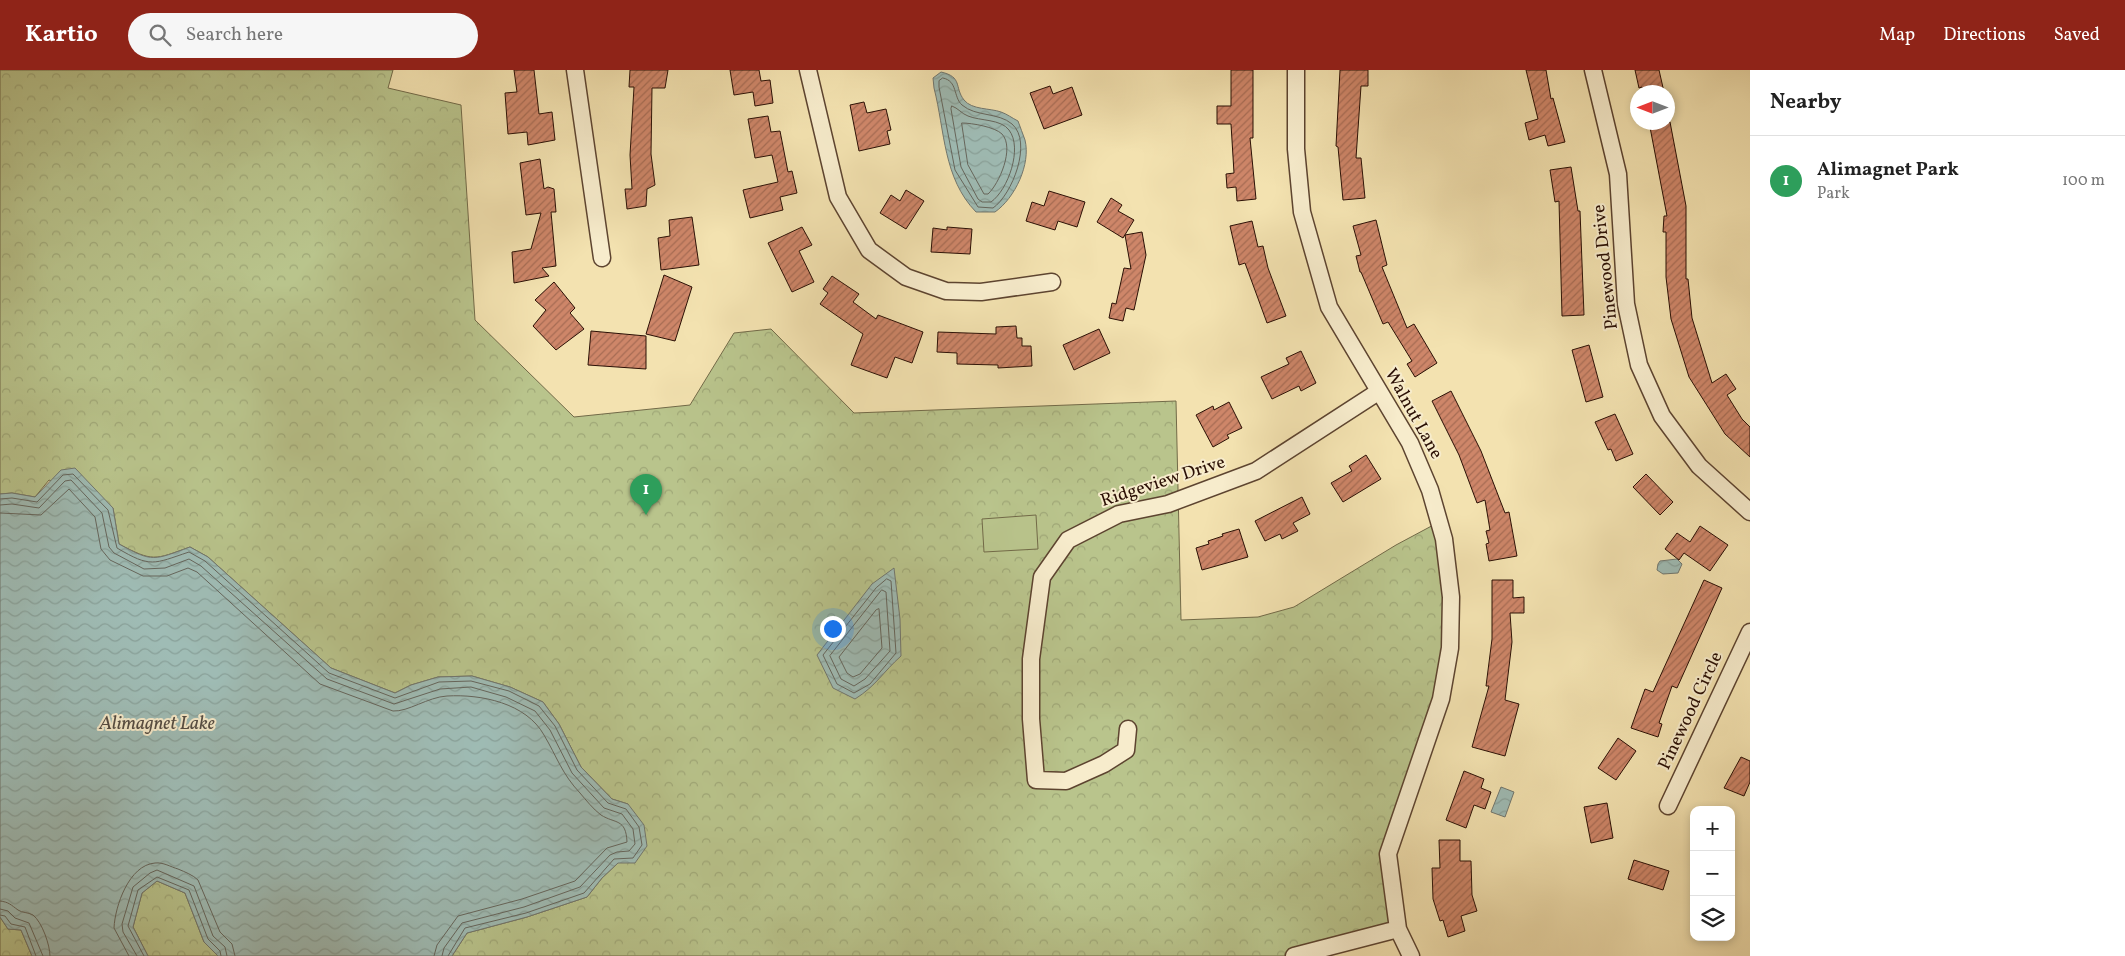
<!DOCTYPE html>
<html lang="en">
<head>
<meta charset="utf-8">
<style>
	body { margin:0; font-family:Vollkorn,serif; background:#f6f6f6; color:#222 }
	.controls { position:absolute; right:15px; bottom:15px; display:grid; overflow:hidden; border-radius:10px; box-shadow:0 2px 8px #0003 }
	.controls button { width:45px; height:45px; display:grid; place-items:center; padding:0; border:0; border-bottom:1px solid #e0e0e0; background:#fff; color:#222; font:25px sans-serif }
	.compass { position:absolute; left:1630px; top:15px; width:45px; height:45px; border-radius:50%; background:#fff; box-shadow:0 2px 8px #0003; rotate:270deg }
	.you { position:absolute; left:832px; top:558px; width:18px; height:18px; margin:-12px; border:4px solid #fff; border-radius:50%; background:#1a73e8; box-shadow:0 0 0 8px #1a73e833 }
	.badge { display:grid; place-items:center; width:32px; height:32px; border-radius:50%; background:#8f2418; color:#fff; font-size:16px; font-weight:700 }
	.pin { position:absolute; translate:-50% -41px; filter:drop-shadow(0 1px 2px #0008) }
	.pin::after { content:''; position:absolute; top:26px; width:18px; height:15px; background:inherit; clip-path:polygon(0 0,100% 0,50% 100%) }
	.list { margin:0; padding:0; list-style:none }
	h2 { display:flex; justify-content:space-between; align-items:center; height:65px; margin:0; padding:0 20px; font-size:21px }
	h2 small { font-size:16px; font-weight:400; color:#767676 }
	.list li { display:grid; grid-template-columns:32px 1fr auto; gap:15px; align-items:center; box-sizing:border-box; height:90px; padding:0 20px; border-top:1px solid #e0e0e0 }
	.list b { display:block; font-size:19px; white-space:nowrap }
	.list p { margin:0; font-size:16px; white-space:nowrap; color:#767676 }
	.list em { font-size:16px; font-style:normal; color:#767676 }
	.icon { flex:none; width:28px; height:28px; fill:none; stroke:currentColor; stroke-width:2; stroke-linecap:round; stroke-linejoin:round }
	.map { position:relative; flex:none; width:1750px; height:886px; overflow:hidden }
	header { display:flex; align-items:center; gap:30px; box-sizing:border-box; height:70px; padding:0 25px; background:#8f2418; color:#fff }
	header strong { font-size:24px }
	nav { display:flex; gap:28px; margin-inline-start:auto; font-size:18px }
	.search { width:350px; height:45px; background:#f6f6f6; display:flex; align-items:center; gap:12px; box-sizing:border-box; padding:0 18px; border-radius:28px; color:#767676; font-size:19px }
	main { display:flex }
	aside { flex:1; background:#fff }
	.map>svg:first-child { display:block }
</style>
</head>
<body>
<header>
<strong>Kartio</strong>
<div class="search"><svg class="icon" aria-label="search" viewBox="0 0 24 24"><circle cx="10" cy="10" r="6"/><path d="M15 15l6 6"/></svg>Search here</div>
<nav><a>Map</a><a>Directions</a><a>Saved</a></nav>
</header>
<main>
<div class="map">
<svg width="1750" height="886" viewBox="0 0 1750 886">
	<defs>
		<pattern id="park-crowns" width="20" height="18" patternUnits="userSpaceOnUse" patternTransform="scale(1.25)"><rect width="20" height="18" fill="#b9c48c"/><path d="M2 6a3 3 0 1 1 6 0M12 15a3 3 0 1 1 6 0" fill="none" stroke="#9fa777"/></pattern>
		<pattern id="water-waves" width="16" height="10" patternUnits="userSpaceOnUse" patternTransform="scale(1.25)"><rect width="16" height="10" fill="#9fbcb5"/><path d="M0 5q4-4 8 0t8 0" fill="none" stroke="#89a19a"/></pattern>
		<pattern id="building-hatch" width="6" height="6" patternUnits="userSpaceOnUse" patternTransform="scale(1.25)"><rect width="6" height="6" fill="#ce8669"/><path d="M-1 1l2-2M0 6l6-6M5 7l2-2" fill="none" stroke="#a76c54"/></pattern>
	</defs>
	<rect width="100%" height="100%" fill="#f3e2b0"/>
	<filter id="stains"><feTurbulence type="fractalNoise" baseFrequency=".004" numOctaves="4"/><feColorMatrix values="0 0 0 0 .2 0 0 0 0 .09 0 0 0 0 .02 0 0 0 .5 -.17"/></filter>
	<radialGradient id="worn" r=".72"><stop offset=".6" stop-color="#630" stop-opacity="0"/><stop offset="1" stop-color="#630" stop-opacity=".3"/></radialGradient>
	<path fill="url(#park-crowns)" stroke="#726a48" d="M0,0H393L388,18L461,35L475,250L574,347L690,335L734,263L771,259L854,343L1176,331L1181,550L1258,547L1294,537L1396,475L1439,452L1450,578L1388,784L1398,859L1294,886H452L467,863L527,847L587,827L602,808L618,793L628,734L612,729L581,697L559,654L543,632L510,617L472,606L438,607L411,615L395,623L331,598L208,487L190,477C154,490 153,492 119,474L113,438L49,410L35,427L12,423L0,424Z
		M157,811L185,823L204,872L218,886H148L133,857L142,823Z
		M0,847L8,859L21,860L32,886H0Z"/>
	<path fill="#b9c48c" stroke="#726a48" d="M1036,445L1038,479L984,482L982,449Z"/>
	<path fill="url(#water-waves)" stroke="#71776f" d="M941,2C963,7 954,17 964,30C972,40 990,38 1001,42C1007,44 1012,48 1018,51C1020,57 1023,64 1025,70C1031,94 1015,128 995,142H976C943,108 945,61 934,18L933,8Z
		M75,398L113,438L119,474C153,493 154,490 190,477L208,487L331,598L395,623L411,615L438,607L472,606L510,617L543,632L559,654L581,697L612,729L628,734L644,755L647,776L635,793H618L602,808L587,827L527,847L467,863L452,886H218L204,872L185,823L157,811L142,823L133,857L148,886H32L21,860L8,859L0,847V424L12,423L35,427L61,400Z
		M1677,489L1682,494L1678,503L1663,504L1657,500L1658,494L1660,491Z
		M894,498L900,549L901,586C883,602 876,616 855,629L833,618L817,585L872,514Z
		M1501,717L1514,722L1505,747L1491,742Z"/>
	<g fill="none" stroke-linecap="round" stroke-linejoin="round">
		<path stroke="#65665d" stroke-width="1" d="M943,8C958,11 953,27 962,35C976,47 998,42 1012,54C1033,72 1012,125 993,138L978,137L955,100L939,17V11Z
			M952,36C958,38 962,44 968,46C980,51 1001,49 1009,60C1023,78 1008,120 991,132H982L978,129L961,97L951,39Z
			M962,53C972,53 995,57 1002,64C1015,78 999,114 988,124H984L968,95Z
			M0,429L12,428L37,432L63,405L73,404L108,440L117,478C151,498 153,494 189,482L205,491L329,603L395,628L439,612L471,611L509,621L539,636L555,656L577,700L608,733L626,739L639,757L642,775L633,788L614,789L584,823L526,843L465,858L448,886
			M0,435L12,434L39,438L65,411L71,410L102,443L109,477L114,483L144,499L165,498L189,489L201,496L327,609L394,634L440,619L471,617L506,627L535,641L550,660L572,703L604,738L622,744L633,759L635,774L629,781L617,782L610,785L580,817L524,837L462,853L444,878L442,886
			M0,443L41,445L69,419L95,447L101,479L110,490L143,506H167L188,498L197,502L320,614L393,641C408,642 428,627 447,626C481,624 526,633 544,665C557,687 562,704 580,723C586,730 593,739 601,745C615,754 626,748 627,772L607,778L575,811L522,829L458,846L437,875L434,886
			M887,509L891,511L896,583L870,614L854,623L837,614L823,585L876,518Z
			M882,520L886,522L890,581L865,609L854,616L841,609L830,586Z
			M879,539L882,578L860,604L853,607L847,603L839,587L876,540Z
			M0,831C9,832 11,835 18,840C22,843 28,842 33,845C42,852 50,875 50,886
			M0,839L8,841L15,848L29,853L43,886
			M0,845L5,846L11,854L25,857L36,886
			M129,886L114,858C115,836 129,795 155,793C163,792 171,797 178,799C185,802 193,805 198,810L220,862L232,874L235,886
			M137,886L123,862L122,854L133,817L150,803L157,800L194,816L213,866L225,877L227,886
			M144,886L128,856L138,820L157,807L189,820L208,869L220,881L221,886"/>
	</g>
	<path fill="url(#building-hatch)" stroke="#2b1005" d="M514,0H534L539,44L552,42L555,70L528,75L527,62L508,64L505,23L517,22Z
		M630,0H668L665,18H652L651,84L655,115L647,119L646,136L627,139L625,119H632L630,85L634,17H629Z
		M730,0H759L761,11L770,10L773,33L755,36L753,22L734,25Z
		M1231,0H1253V68H1250L1256,129L1237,131L1236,117L1227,118L1226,104L1234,103L1231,54H1217V36H1231Z
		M1340,0H1368V16H1361L1356,88H1361L1365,128L1343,130L1338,77L1336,76Z
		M1526,0H1546L1551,29L1553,28L1565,72L1548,76L1545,65L1529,70L1525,53L1538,49Z
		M1635,0H1659L1664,22H1643L1642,17L1639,18Z
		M1050,16L1053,24L1072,17L1082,45L1044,59L1030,23Z
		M864,32L867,43L886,39L891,60L887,61L890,74L859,81L850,35Z
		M768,46L771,62L780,61L788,102L792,101L797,123L780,127L783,140L750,148L743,120L778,112L772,85L755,88L748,49Z
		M1649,52H1670L1686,136V209H1688L1692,248L1712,313L1726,304L1736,319L1727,325L1742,349L1750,357V387L1725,364L1689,307L1671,249L1666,207V162H1663L1664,146H1667Z
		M540,89L544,119L548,117L554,119L556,142H551L556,196L542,198L549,206L514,213L512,182L531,179L541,143L526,145L520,93Z
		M1571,97L1578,141H1580L1584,245L1562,246L1559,131L1555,132L1550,100Z
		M906,120L924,131L906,159L880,143L891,125L900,131Z
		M1049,121L1085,132L1077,157L1058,151L1055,160L1026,151L1032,132L1044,136Z
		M1111,128L1122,135L1118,141L1134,150L1123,168L1097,152Z
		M692,147L699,195L661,200L658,168L670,166L669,150Z
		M1376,150L1387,195L1382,197L1407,258L1414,254L1437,293L1415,307L1407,294L1412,291L1388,252L1383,254L1361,202H1360L1356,186L1361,185L1353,156Z
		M1252,151L1258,177L1263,176L1268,198L1286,246L1267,253L1245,193L1239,195L1230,156Z
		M802,157L812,175L799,181L814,212L792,222L768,173Z
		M947,157L972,159L970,184L931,182L933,158L947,160Z
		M1142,162L1146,185L1134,240L1126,238L1123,251L1109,248L1112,233L1116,234L1124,198L1131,199L1125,165Z
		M664,205L692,217L675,271L646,264Z
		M832,206L859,224L853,232L876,249L878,245L923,262L912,293L895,287L887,308L851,295L863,264L820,234L828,223L823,219Z
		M554,212L575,238L570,243L584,259L556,280L533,256L546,240L535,230Z
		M1016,256L1017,268H1022V276H1031L1032,296L998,298V295L957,294V283L937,282L938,262L996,264V257Z
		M1099,259L1110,283L1074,300L1063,275Z
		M591,261L646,266V299L588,295Z
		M1589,275L1603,327L1586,332L1572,280Z
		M1301,281L1316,313L1301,321L1299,316L1272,329L1261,307L1289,294L1286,288Z
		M1451,321L1481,381L1505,443L1509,442L1517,486L1489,491L1486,474L1489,473L1486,461L1490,460L1485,430L1477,433L1459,385L1432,331Z
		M1229,332L1242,358L1227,365L1229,368L1213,377L1196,345L1213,336L1214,340Z
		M1615,344L1633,384L1616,391L1611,379L1608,380L1595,352Z
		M1366,385L1381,409L1343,432L1331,413L1352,401L1349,396Z
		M1646,404L1673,432L1660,445L1633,417Z
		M1302,427L1310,444L1293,453L1298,461L1282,469L1280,464L1265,471L1255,451Z
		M1700,456L1728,475L1710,501L1684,483L1679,490L1665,479L1677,463L1690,472Z
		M1239,459L1248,487L1202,500L1196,478L1209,474L1208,471L1223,466L1222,464Z
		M1492,510H1513V528L1524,527V543H1510L1512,572L1505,630L1519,634L1505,686L1472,677L1489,616H1486L1492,569Z
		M1704,510L1722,518L1677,618L1672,616L1659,653L1662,654L1658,667L1631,658L1645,619L1653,622Z
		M1618,668L1636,681L1616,710L1598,698Z
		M1741,687L1750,691V712L1744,726L1724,718Z
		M1464,701L1484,709L1481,718L1491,722L1485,739L1474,735L1466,758L1446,750Z
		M1607,733L1613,768L1591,773L1584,737Z
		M1439,770H1460V791H1471L1472,825L1477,841L1461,846L1465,861L1448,867L1443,850L1440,851L1433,829L1432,798H1440Z
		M1634,790L1669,801L1663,820L1628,809Z"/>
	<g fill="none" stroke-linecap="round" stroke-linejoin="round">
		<g stroke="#5d4430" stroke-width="19">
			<path id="street" d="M575,0L602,188
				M808,0L838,127L869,180L906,207L946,221L981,222L1052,212
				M1296,0V79L1302,142L1329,237L1410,373L1430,420L1444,469L1451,527L1450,578L1441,629L1388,784L1398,859L1411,886
				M1593,0L1618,104L1626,234L1639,295L1662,346L1699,396L1750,442
				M1128,659L1126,680L1104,694L1066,711L1036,710L1031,649V589L1042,507L1068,470L1119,444L1168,434L1256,401L1378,322
				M1668,736L1750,562
				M1294,886L1398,859"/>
		</g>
		<use href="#street" stroke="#f7eccc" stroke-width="16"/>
	</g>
	<g text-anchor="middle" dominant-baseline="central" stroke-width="4" stroke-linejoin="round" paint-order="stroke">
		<g font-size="18" fill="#2b1005" stroke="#f7eccc">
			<text transform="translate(1606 197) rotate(-96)">Pinewood Drive</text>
			<text transform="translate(1413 344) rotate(61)">Walnut Lane</text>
			<text transform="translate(1163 412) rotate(-18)">Ridgeview Drive</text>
			<text transform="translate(1691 641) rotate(-65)">Pinewood Circle</text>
		</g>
		<g font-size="19" font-style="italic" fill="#544c43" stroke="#f7eccc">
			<text x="157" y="654">Alimagnet Lake</text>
		</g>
	</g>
	<rect width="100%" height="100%" filter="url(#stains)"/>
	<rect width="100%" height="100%" fill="url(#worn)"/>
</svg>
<div class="controls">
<button>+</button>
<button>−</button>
<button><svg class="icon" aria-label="layers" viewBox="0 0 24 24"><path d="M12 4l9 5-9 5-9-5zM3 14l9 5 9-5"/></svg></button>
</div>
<svg class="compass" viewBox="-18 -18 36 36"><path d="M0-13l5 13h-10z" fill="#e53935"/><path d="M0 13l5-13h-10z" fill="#767676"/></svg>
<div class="you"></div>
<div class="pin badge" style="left:646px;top:445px;background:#2e9e5b">1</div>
</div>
<aside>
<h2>Nearby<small></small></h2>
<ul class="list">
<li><span class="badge" style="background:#2e9e5b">1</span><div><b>Alimagnet Park</b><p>Park</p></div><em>100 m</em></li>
</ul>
</aside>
</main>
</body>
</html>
